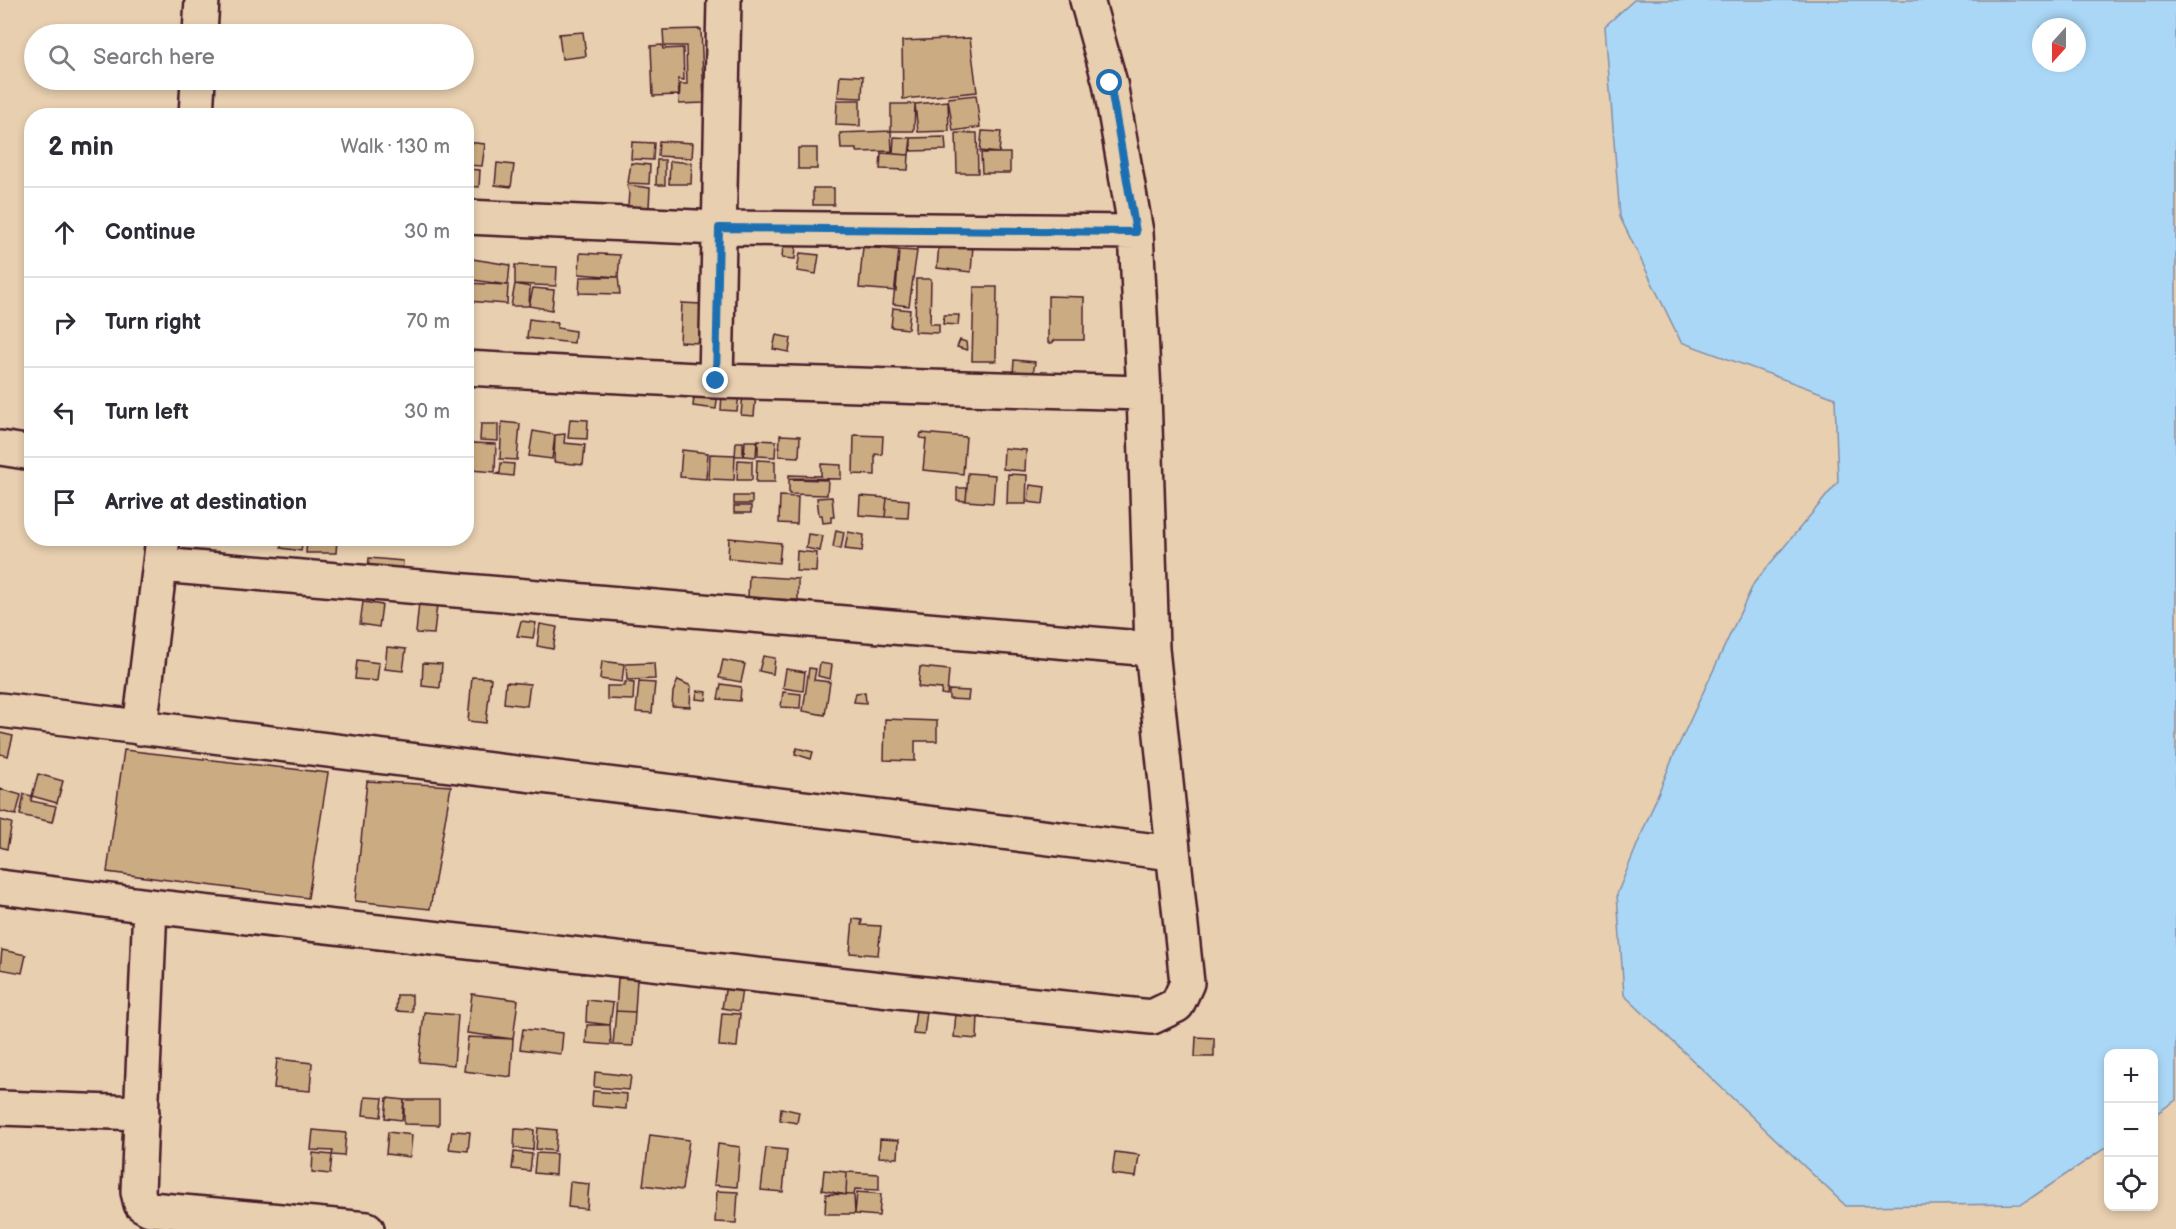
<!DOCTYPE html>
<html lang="en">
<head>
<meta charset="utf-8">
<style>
	body { margin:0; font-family:"Balsamiq Sans",sans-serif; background:#f2f2f3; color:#2b2b33 }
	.controls { position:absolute; right:18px; bottom:18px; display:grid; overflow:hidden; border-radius:12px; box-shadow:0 3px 9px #0003 }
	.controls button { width:54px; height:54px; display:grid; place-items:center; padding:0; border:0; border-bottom:2px solid #e1e1e2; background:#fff; color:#2b2b33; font:30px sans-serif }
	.compass { position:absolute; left:2032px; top:18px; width:54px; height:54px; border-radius:50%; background:#fff; box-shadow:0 3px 9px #0003; rotate:201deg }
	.stop { position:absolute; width:18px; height:18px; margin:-14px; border:4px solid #1f6fb2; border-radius:50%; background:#fff }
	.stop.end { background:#1f6fb2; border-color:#fff; box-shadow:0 2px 6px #0008 }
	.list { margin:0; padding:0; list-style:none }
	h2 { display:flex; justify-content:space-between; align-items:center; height:78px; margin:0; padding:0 24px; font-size:26px }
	h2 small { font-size:20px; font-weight:400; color:#7c7c81 }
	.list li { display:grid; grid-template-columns:39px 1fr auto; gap:18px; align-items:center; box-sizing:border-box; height:90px; padding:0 24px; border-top:2px solid #e1e1e2 }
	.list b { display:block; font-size:22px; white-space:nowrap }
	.list em { font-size:20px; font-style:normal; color:#7c7c81 }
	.icon { flex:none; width:33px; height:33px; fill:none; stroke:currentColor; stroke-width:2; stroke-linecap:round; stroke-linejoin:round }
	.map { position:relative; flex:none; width:2176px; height:1229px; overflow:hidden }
	.search { position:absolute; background:#fff; box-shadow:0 3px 9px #0003; left:24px; top:24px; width:450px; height:66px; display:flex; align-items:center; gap:15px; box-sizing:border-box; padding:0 21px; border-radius:33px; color:#7c7c81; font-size:22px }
	.panel { position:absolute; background:#fff; box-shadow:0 3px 9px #0003; left:24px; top:108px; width:450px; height:438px; border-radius:24px }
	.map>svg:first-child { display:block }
</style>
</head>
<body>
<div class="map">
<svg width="2176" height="1229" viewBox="0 0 2176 1229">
	<rect width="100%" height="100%" fill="#e7cfaf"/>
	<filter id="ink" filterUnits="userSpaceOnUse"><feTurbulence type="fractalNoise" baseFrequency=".0167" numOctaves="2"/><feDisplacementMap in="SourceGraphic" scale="12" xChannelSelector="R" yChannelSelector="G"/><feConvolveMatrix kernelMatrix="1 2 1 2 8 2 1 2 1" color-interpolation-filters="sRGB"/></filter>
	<g filter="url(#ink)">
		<path fill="#aad7f6" stroke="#848da5" stroke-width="1.5" fill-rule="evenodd" d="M1634,0H2176V1100L2154,1115V1054H2108V1146L2022,1204L1846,1206L1624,995L1617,894L1674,755L1754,583L1838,482L1835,398L1681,342L1620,217L1605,26ZM2041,27H2077V63H2041Z"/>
		<path fill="#cbac82" stroke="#4a1f2b" stroke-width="1.5" d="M701,29L704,103L679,104L680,84H687L686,46H664L663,30Z
			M583,32L586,56L562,59L559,34Z
			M970,38L977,92L903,99L902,41Z
			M662,45L663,49L683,48L684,80L678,79L679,95L653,96L651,46Z
			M840,75L863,76L862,98L838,97Z
			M976,95L980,127L953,131L948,98Z
			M837,100H860V126L836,125Z
			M948,101L949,131L918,132L915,104Z
			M891,104H915L914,131H891Z
			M891,131L892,151L857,152V149H841L840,133Z
			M982,131L1001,132L999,153L980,151Z
			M956,133H977L978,173H957Z
			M894,137L911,138L909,155L893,154Z
			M945,137L946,150L911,151V138Z
			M659,141L693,143L692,158L658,156Z
			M466,142L485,144L482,166L466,165Z
			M632,142L654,143L653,160L631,159Z
			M798,148H817V169H798Z
			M881,153L909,155L908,170L880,169Z
			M981,153H1010V173H982Z
			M657,160H665V185H656Z
			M670,161L692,163L691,184H669Z
			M497,163L514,165L511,187L495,185Z
			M631,163L650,165L649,184L628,183Z
			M466,169L480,170L479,187L466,186Z
			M627,185L650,188L649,208L628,206L629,192Z
			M813,188H834V205H813Z
			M939,243L973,246L971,272L937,268Z
			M783,245L796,246L795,259L782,258Z
			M863,247L899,250L896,291L859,288Z
			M899,250L917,251L909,306L893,304Z
			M580,253L620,255L618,277L579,274Z
			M800,253L819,255L816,274L797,271Z
			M466,258L510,265L508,285L466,279Z
			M515,265L557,267L556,286L515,284Z
			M580,277H618L620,294L579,293Z
			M916,279H931L930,324H939V333L915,332Z
			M466,283L508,285L507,304L466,301Z
			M515,284L530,287L529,306H511Z
			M974,287H997L996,361H972Z
			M533,288L554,290L552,310L529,306Z
			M1048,296L1084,297V340H1055L1052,343H1048Z
			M682,303L701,304L699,343L680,342Z
			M893,308L910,310L908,329L891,327Z
			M944,315H959L958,325L943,324Z
			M529,319L558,323L557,328L575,331L574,343L527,338Z
			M776,335L791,338L789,352L773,349Z
			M960,340L966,342L967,350L957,347Z
			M1014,360L1035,362L1033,375L1013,374Z
			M695,389L718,392L716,409L693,406Z
			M722,393L739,394L737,411L721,410Z
			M743,394H756L754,416L741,415Z
			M570,419L588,420L587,439L568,438Z
			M502,422L520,424L517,460L500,459Z
			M481,424H498V441L480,440Z
			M533,431L555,435L552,459L529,456Z
			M921,433L966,437L963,474L923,470L926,439L920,438Z
			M565,434L564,443L585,445L583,465L554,462L555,435Z
			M780,435L800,436L799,457L779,456Z
			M854,435L883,436L882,455L875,454V475L853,474Z
			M758,440L776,441L775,457L758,456Z
			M745,441H757L756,457L744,456Z
			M736,442H743V456H735Z
			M472,443L496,444L495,472L471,470Z
			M1004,448L1026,450L1025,471L1003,469Z
			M682,450L708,453L706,479L680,477Z
			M710,454L735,455L734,480L709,479Z
			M738,460L752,461V480H737Z
			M757,460L775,461V482H756Z
			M501,463L514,464L513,476L495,474L500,473Z
			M821,464L841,465V479L789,478V475L821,476Z
			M968,473L995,475L993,503L966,501Z
			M1008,474L1027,475L1026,504H1007Z
			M789,479L828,480L827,495L789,494Z
			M1030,485L1045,487L1043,504L1028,502Z
			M957,488H967L966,501L957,500Z
			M734,496H752V504H734Z
			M780,496L798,497L797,524L779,523Z
			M860,496L887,498L885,517L859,515Z
			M832,497L834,517H831V522L823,523L822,515H819L817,498Z
			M887,498L909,500L908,518L885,517Z
			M734,506H751V513H734Z
			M836,530L844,532L841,549L833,547Z
			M848,532L864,535L862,551L845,549Z
			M808,534L823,536L820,551L806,548Z
			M282,538H303L301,551L281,548Z
			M729,538L781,543L779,563L728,558Z
			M307,539H337L336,553H306Z
			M797,551L817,553L816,572L796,571Z
			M369,558L403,561L402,573L368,569Z
			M749,576L798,579V600L748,598Z
			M363,602L382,605L379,627L360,624Z
			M419,602L437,604L434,634L416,633Z
			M521,621L536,623L533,638L517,636Z
			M540,624L557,627L553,649L537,646Z
			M387,647L406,649L403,671L385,669Z
			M763,656L775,658L773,674L759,671Z
			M357,660L379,663L377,681L355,679Z
			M723,660L745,664L741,682L719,678Z
			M602,661L624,664L622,682L600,679Z
			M423,663L442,664L440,688L422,686Z
			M654,663L655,679L627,680L626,664Z
			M820,663L832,665L830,679L818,676Z
			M920,667L949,670L947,695L941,694L942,689L918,687Z
			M809,668L816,669L814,680L830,682L825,715L803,711Z
			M786,669L805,672L803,691L783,688Z
			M472,677L491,678L486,723L468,721Z
			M678,680L691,686L690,707L672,706L673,692Z
			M506,682L530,684L527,706L504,703Z
			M625,682L634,683L633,700L607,699V686H625Z
			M639,682L655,683L652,713L636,712Z
			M721,684L741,687L740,701L718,699Z
			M949,690L969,691L968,700L949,699Z
			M697,691L707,692L706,700L696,699Z
			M783,692L801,694L800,708L781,707Z
			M865,692L866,703L854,702L856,693Z
			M885,719L937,721V741H915V761L884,760Z
			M0,733L13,736L8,756L0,754Z
			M797,748L813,752L811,759L795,754Z
			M124,750L328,773L308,898L107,872Z
			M38,774L63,781L57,803L32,796Z
			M367,781L451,786L430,909L355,901Z
			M0,789L21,795L16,815L0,811Z
			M24,794L32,796L31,801L56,806L52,822L20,815Z
			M0,820L12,823L7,849L0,847Z
			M853,919L862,920L861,925L881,926L878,955L850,953Z
			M2,950L26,955L22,973L0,969Z
			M618,978L637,979L635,1012L616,1011Z
			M726,985L742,988L739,1011L722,1008Z
			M472,994L518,1000L513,1039L467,1033Z
			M397,995H412V1012L396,1011Z
			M587,1000L613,1003L610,1025L586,1022Z
			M916,1010L927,1011L924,1035L913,1034Z
			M616,1011L635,1012L633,1046L613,1045Z
			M424,1012L458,1015L454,1065L419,1062Z
			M956,1012L978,1014L977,1039L954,1037Z
			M722,1013L740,1014L737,1047L719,1046Z
			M587,1025H610L611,1045L586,1043Z
			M523,1029L563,1033L561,1054L520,1049Z
			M468,1037L513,1039L511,1077L464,1071Z
			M1196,1037L1214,1038V1057H1195Z
			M277,1059L312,1063L310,1091L274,1088Z
			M595,1072L631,1076L629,1090L594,1087Z
			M593,1091L627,1094L626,1109L592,1106Z
			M365,1097L383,1098L381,1117L363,1115Z
			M387,1098L404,1100L402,1120L385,1118Z
			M404,1100H439V1125L404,1124Z
			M781,1108L799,1112L797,1123L780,1120Z
			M538,1128L557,1130L555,1151L536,1149Z
			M515,1129L534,1130L533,1150L514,1148Z
			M313,1130L346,1133L344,1156L332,1155L333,1151L311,1150Z
			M452,1131L470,1132L468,1151L449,1149Z
			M388,1132L412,1135L410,1157L386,1154Z
			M650,1135L689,1140L682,1190L643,1185Z
			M880,1139L899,1140L898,1158L879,1157Z
			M718,1144L740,1147L737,1187L714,1185Z
			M766,1148L787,1150L783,1192L761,1190Z
			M514,1152L532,1154L530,1171L512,1169Z
			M1115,1152L1139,1155L1136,1177L1112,1174Z
			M313,1153L332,1155L330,1174L312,1172Z
			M536,1153L556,1154L555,1175L534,1173Z
			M824,1170L847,1172L846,1195L822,1190Z
			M847,1172L879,1174V1190L855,1189L854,1195H846Z
			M570,1182L589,1184L587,1209L568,1207Z
			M717,1191L738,1192L736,1223L715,1222Z
			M857,1192L881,1194L879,1216L855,1214Z
			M826,1194L854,1195L855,1214H825Z"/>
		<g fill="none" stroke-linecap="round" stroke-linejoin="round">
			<g stroke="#4a1f2b" stroke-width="38">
				<path id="street" d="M200,34L202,0
					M196,116L198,80
					M466,217L719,228L1136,232
					M466,368L716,381L1144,393
					M716,381L724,0
					M0,448L32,453
					M160,565L1152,649
					M0,710L1173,853
					M140,728L163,538
					M0,887L150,906L916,993L1152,1017L1177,1005L1187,983L1152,649L1144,393L1136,232L1110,83L1087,0
					M150,906L138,1192L141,1204L150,1209L367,1229
					M0,1108L142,1113"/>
			</g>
			<use href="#street" stroke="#e7cfaf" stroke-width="33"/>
		</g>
	</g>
	<g fill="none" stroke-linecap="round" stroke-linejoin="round" filter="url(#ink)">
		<path stroke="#1f6fb2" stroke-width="8" d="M716,381L719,228L1136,232L1110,83"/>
	</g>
</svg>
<div class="controls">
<button>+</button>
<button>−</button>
<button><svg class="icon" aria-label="locate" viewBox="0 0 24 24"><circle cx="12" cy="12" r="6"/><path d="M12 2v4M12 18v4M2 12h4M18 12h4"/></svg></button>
</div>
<svg class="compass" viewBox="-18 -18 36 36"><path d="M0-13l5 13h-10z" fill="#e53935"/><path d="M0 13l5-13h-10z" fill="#7c7c81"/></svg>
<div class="stop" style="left:1110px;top:83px"></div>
<div class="stop end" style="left:716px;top:381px"></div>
<div class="search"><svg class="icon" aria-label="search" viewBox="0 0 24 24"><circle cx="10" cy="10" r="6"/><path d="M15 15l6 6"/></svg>Search here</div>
<section class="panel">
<h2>2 min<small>Walk · 130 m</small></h2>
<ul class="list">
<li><svg class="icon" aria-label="ahead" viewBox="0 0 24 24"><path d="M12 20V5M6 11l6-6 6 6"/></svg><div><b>Continue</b></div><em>30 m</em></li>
<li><svg class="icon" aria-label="right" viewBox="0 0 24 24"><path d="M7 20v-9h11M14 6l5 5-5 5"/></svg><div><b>Turn right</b></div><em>70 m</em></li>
<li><svg class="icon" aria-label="left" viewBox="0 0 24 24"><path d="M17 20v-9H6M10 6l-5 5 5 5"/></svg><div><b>Turn left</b></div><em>30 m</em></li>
<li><svg class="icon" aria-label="arrive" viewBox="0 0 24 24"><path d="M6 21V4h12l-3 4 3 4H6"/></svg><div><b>Arrive at destination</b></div></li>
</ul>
</section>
</div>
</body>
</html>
